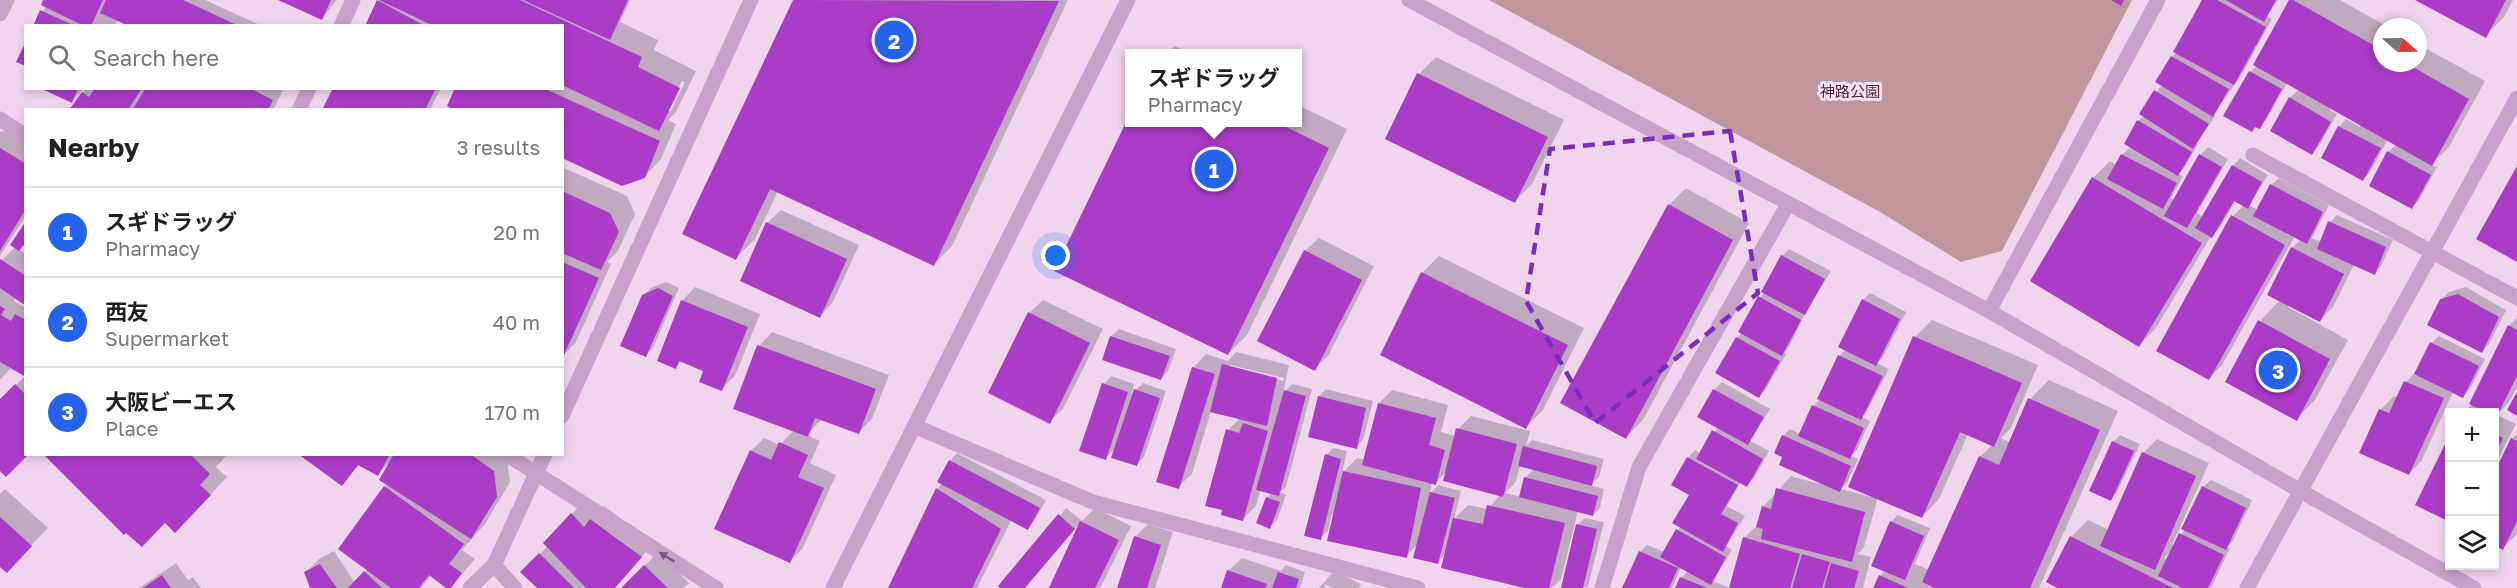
<!DOCTYPE html>
<html lang="en">
<head>
<meta charset="utf-8">
<style>
	body { margin:0; font-family:"Golos Text","Noto Sans JP",sans-serif; background:#f2f2f2; color:#202124 }
	.controls { position:absolute; right:18px; bottom:18px; display:grid; overflow:hidden; border-radius:0px; box-shadow:0 3px 9px #0003 }
	.controls button { width:54px; height:54px; display:grid; place-items:center; padding:0; border:0; border-bottom:2px solid #e0e0e0; background:#fff; color:#202124; font:30px sans-serif }
	.compass { position:absolute; left:2373px; top:18px; width:54px; height:54px; border-radius:50%; background:#fff; box-shadow:0 3px 9px #0003; rotate:110deg }
	.you { position:absolute; left:1056px; top:256px; width:21px; height:21px; margin:-15px; border:4px solid #fff; border-radius:50%; background:#1a73e8; box-shadow:0 0 0 9px #1a73e833 }
	.badge { display:grid; place-items:center; width:39px; height:39px; border-radius:50%; background:#2563eb; color:#fff; font-size:20px; font-weight:700 }
	.pin { position:absolute; translate:-50% -50%; border:3px solid #fff; box-shadow:0 2px 6px #0006 }
	.popup { position:absolute; left:1125px; top:49px; width:177px; height:78px; box-sizing:border-box; display:grid; place-content:center; border-radius:0px; background:#fff; filter:drop-shadow(0 2px 4px #0005); font-size:20px; white-space:nowrap; color:#757577 }
	.popup b { font-size:22px; color:#202124 }
	.popup::after { content:''; position:absolute; left:50%; top:100%; margin-left:-12px; border:12px solid transparent; border-top-color:#fff }
	.list { margin:0; padding:0; list-style:none }
	h2 { display:flex; justify-content:space-between; align-items:center; height:78px; margin:0; padding:0 24px; font-size:26px }
	h2 small { font-size:20px; font-weight:400; color:#757577 }
	.list li { display:grid; grid-template-columns:39px 1fr auto; gap:18px; align-items:center; box-sizing:border-box; height:90px; padding:0 24px; border-top:2px solid #e0e0e0 }
	.list b { display:block; font-size:22px; white-space:nowrap }
	.list p { margin:0; font-size:20px; white-space:nowrap; color:#757577 }
	.list em { font-size:20px; font-style:normal; color:#757577 }
	.icon { flex:none; width:33px; height:33px; fill:none; stroke:currentColor; stroke-width:2; stroke-linecap:round; stroke-linejoin:round }
	.map { position:relative; flex:none; width:2517px; height:588px; overflow:hidden }
	.search { position:absolute; background:#fff; box-shadow:0 3px 9px #0003; left:24px; top:24px; width:540px; height:66px; display:flex; align-items:center; gap:15px; box-sizing:border-box; padding:0 21px; border-radius:0px; color:#757577; font-size:22px }
	.panel { position:absolute; background:#fff; box-shadow:0 3px 9px #0003; left:24px; top:108px; width:540px; height:348px; border-radius:0px }
	.map>svg:first-child { display:block }
</style>
</head>
<body>
<div class="map">
<svg width="2517" height="588" viewBox="0 0 2517 588">
	<rect width="100%" height="100%" fill="#f1d5ef"/>
	<path fill="#bf969b" d="M1489,0H2132L2002,251L1961,262L1880,212Z"/>
	<path fill="#0003" fill-rule="evenodd" d="M45,0H205L262,26H125L127,23L118,19L115,26H34L46,6Z
		M282,0H337L322,18Z
		M380,0H630L620,22L658,40L654,50L696,71L676,112L668,120L676,124L661,159L644,177L562,110L456,88H562V26H366ZM682,81L685,82L671,111H667Z
		M794,0H1068L952,246L933,265L778,191L755,239L736,258L684,234Z
		M2204,0H2278L2267,16L2272,19L2241,76L2213,115L2215,116L2197,143L2198,144L2185,167L2178,174L2183,176L2171,198L2175,200L2201,154L2208,147L2228,159L2197,213L2203,217L2233,166L2240,158L2268,175L2249,205L2258,210L2271,185L2279,178L2329,205L2312,238L2321,242L2330,222L2337,215L2393,240L2381,266L2374,273L2354,265L2333,307L2320,320L2289,304L2288,307L2348,340L2315,400L2296,419L2227,381L2260,321L2280,300L2292,248L2301,239L2295,236L2222,365L2209,378L2233,216L2244,205L2236,200L2219,229L2211,236L2156,328L2139,345L2093,178L2110,161L2116,165L2122,155L2131,146L2138,121L2144,116L2141,113L2162,85L2172,57L2177,52Z
		M2291,0H2340L2388,27H2382V63H2418V44L2485,81L2449,147L2431,165L2437,167L2419,200L2412,207L2388,152L2397,144L2388,139L2370,172L2363,179L2339,127L2346,119L2360,127L2361,124L2331,107L2330,110L2337,114L2319,146L2312,153L2272,130L2290,98L2299,89L2287,83L2266,120L2252,130L2250,72L2257,66Z
		M2418,0H2513L2504,17L2485,36Z
		M1175,46L1191,54H1167Z
		M1436,57L1564,120L1532,184L1515,201L1387,138L1419,74Z
		M44,88H86V90L284,88L273,110H71L85,90L84,89L71,101Z
		M334,88H441L430,110H323Z
		M1298,105L1347,129L1247,335L1228,354L1056,271L1130,118V122H1298Z
		M6,131L26,142V215L0,256V132Z
		M562,167L627,196L635,214L618,251L607,262L611,264L576,342L563,356Z
		M1686,188L1749,223L1643,420L1626,437L1669,205Z
		M781,210L859,245L833,302L820,316L767,223Z
		M1319,238L1374,266L1328,356L1314,369L1305,251Z
		M25,244L19,250L26,254V304L16,297L14,301L24,307L26,306V375L12,367L0,380V262L15,247Z
		M1789,249L1831,271L1806,312L1789,347L1784,353L1786,354L1766,389L1759,396L1737,338L1742,333L1740,332L1764,292L1782,256Z
		M1439,256L1584,328L1543,410L1526,427L1422,273Z
		M666,282L679,288L653,348L646,355L644,295L651,288Z
		M695,287L760,314L735,376L721,389L705,370L682,361L676,367L682,301Z
		M2466,287L2506,310L2489,344L2482,351L2441,300L2449,292Z
		M1870,293L1906,312L1883,357L1877,363L1889,369L1867,411L1862,417L1870,421L1857,450L1851,456L1858,459L1847,483L1841,489L1871,497L1915,337L1932,320L2038,365L2011,428L2001,438L2010,443L2030,399L2049,380L2118,411L2039,588H1874L1880,576L1885,570L1891,522L1898,515L1930,528L1915,564L1929,570L1980,457L1993,444L1968,434L1939,499L1922,517L1878,497L1864,547L1858,554L1871,557L1863,588H1677L1681,578L1688,571L1681,567L1672,588H1624L1640,552L1647,545L1664,552L1681,526L1691,494L1688,458L1695,450L1701,454L1718,426L1699,416L1714,390L1722,382L1770,409L1750,441L1769,451L1754,478L1746,485L1741,482L1727,506L1745,516L1726,546L1732,550L1713,581L1730,588L1744,538L1758,524L1763,507L1791,476L1820,484L1784,456L1783,436L1790,429L1800,434L1814,406L1820,399L1840,355L1846,349L1863,300Z
		M1043,300L1103,329L1063,409L1049,422L1029,313Z
		M2517,318V387L2509,402L2497,415L2516,424L2494,467V412H2464L2472,404L2509,326Z
		M1119,329L1176,349L1168,371L1161,379L1104,359L1111,336Z
		M772,332L889,375L872,419L859,432L822,419L807,435L820,441L810,463L836,475L803,548L789,562L751,451L764,438L780,445L794,430L759,346Z
		M2439,336L2485,359L2470,389L2463,397L2453,392L2422,460L2409,474L2380,410L2394,396L2398,398L2406,382L2419,368L2432,343Z
		M1236,352L1289,365L1283,393L1293,384L1312,389L1286,487L1280,492L1286,495L1277,520L1270,527L1267,498L1272,492L1261,489L1256,506L1243,519L1223,509L1207,505L1228,430L1240,418L1211,411L1192,474L1178,487L1193,368L1206,354L1228,361ZM1230,365L1284,378L1283,381L1230,368Z
		M26,375V454L0,469V401Z
		M1111,376L1134,384L1131,395L1143,383L1166,391L1144,457L1136,464L1116,448L1105,458L1104,384Z
		M1326,389L1373,401L1363,440L1356,447L1319,396Z
		M1392,390L1448,405L1441,432L1456,436L1458,429L1471,416L1530,431L1526,446L1532,440L1604,459L1599,477L1590,485L1604,489L1600,508L1593,515L1578,511L1561,579L1552,588H1531L1446,553L1437,563L1418,544L1406,556L1332,514L1328,531L1320,538L1326,455L1333,448L1347,451L1342,474L1357,458L1365,460L1379,403ZM1520,465L1534,469L1525,478L1521,497L1505,493L1516,482ZM1447,471L1500,495L1488,509L1468,505L1454,519L1461,491L1438,485L1430,494L1432,482L1435,483Z
		M2517,434V534L2503,548L2512,439Z
		M2120,435L2140,444L2117,492L2110,499L2113,442Z
		M2157,439L2209,463L2172,545L2174,546L2185,529L2203,487L2211,480L2252,500L2233,541L2227,547L2230,548L2211,588H2057L2071,537L2088,520L2109,530L2143,453ZM2172,550L2168,560L2164,558Z
		M957,453L1046,500L1035,520L1028,528L1012,519L977,588H889L937,489L943,483L939,481L950,461Z
		M45,454H224L226,456L216,467L227,477L192,514L165,522Z
		M301,454H502L507,458L510,482L485,524L462,550L475,559L450,588L431,575L421,588H312L306,572L319,559L334,551L355,583L368,569L385,487L388,484L389,463L378,474L360,464L341,484Z
		M5,489L48,528L23,554L0,565V494Z
		M585,500L598,513L604,506L654,543L614,588H539L522,572L548,546L545,543Z
		M1066,508L1082,521L1095,508L1131,526L1100,588L1049,587L1079,524L1024,588H1002Z
		M1585,518L1604,522L1588,587L1562,588L1577,525Z
		M1148,524L1173,532L1155,588H1118L1135,537Z
		M658,552L689,583L684,588H623Z
		M1242,558L1281,571L1286,565L1305,572L1300,588H1222L1228,571Z
		M176,563L188,580L193,577L201,588H139Z
		M1334,571L1361,584L1359,588H1333L1324,584L1326,588H1319Z"/>
	<path fill="#aa3cc8" d="M43,0H103L91,26H84L41,5Z
		M106,0H183L239,26H129L100,13Z
		M278,0H331L322,20Z
		M377,0L425,26H365Z
		M379,0H520L642,57L638,67L680,88L659,131L562,85V26H434Z
		M523,0H628L610,40Z
		M793,0L1059,1L934,266L770,189L736,260L682,234Z
		M2111,0H2124L2121,6Z
		M2202,0H2217L2266,27L2234,85L2173,52Z
		M2226,0H2276L2264,22Z
		M2289,0H2293L2382,50V63H2406L2469,99L2432,166L2253,65Z
		M2415,0H2506L2486,38Z
		M40,10L75,26H33Z
		M26,41V66L16,62Z
		M2171,56L2229,89L2213,117L2155,82Z
		M2249,71L2282,89L2260,129L2255,127L2252,132L2223,116Z
		M1417,73L1548,137L1515,203L1385,139Z
		M40,88H78L72,103Z
		M95,88H142L128,110H69L82,92L89,97Z
		M146,88H249L273,100L268,110H132Z
		M333,88H436L425,110H322Z
		M455,88H543L660,141L645,178L622,186L562,158V110H454L447,106Z
		M2154,90L2209,124L2193,149L2139,114Z
		M2289,97L2331,122L2312,155L2270,131Z
		M1130,114V122H1276L1329,148L1228,355L1054,271Z
		M2137,120L2192,152L2178,176L2124,144Z
		M2338,126L2381,148L2363,181L2321,158Z
		M0,148L26,164V209L0,251Z
		M2387,151L2431,175L2412,209L2369,186Z
		M2121,154L2177,183L2163,209L2107,179Z
		M2199,154L2222,167L2187,228L2164,216Z
		M2232,165L2262,182L2248,209L2234,201L2212,238L2195,228Z
		M2517,166V262L2476,239Z
		M2092,177L2202,243L2139,347L2030,281Z
		M2270,184L2323,212L2307,244L2253,216Z
		M562,191L610,213L619,232L601,270L562,253Z
		M1668,204L1733,240L1626,439L1560,403Z
		M2231,215L2285,245L2209,380L2156,351Z
		M26,221V246L23,245L19,251L10,245Z
		M2328,221L2386,247L2375,275L2317,249Z
		M766,222L847,259L820,318L740,281Z
		M2291,247L2344,274L2320,322L2267,295Z
		M1304,250L1362,280L1315,371L1257,341Z
		M1781,255L1825,279L1805,315L1761,292Z
		M0,259L26,276V306L0,288Z
		M562,262L599,278L562,359Z
		M1421,272L1568,345L1526,429L1380,355Z
		M658,288L673,296L646,357L620,346L642,295Z
		M2458,294L2499,317L2482,353L2427,325L2440,299Z
		M1758,296L1801,320L1782,356L1738,332Z
		M1862,299L1900,319L1876,366L1838,347Z
		M681,300L748,327L722,391L699,382L703,371L679,361L676,369L657,361Z
		M0,306L5,309L1,315L11,321L15,314L26,320V377L0,362Z
		M1028,312L1090,343L1050,424L988,393Z
		M2258,320L2330,359L2297,421L2225,382Z
		M2508,325L2517,330V376L2496,418L2494,412H2486L2469,404Z
		M1110,336L1170,356L1161,380L1102,360Z
		M1913,336L2022,383L1994,447L1960,432L1922,518L1848,487Z
		M1736,337L1780,361L1759,398L1715,373Z
		M2430,342L2479,366L2463,398L2414,374Z
		M757,345L876,389L859,434L815,418L808,437L733,409Z
		M1838,355L1883,376L1861,420L1817,399Z
		M1222,364L1277,378L1267,426L1210,412Z
		M1192,367L1215,374L1179,489L1156,482Z
		M2404,381L2444,398L2409,475L2359,453L2379,409L2389,413Z
		M1102,383L1128,392L1106,460L1079,451Z
		M15,384L26,395V454H29L6,477L0,471V399Z
		M1134,389L1160,398L1137,466L1111,458Z
		M1713,389L1764,417L1748,445L1697,417Z
		M1284,390L1306,396L1279,496L1256,490Z
		M2517,392V416L2507,410Z
		M1318,396L1366,408L1357,449L1308,437Z
		M2028,398L2100,430L2030,588H1935L1922,582L1979,456L1999,465Z
		M1378,403L1436,418L1429,445L1445,450L1436,485L1362,465Z
		M1812,405L1864,428L1850,459L1798,436Z
		M1243,423L1268,431L1243,521L1221,515L1222,510L1205,506L1226,429L1239,433Z
		M1456,428L1517,444L1503,497L1443,481Z
		M1712,430L1763,459L1747,487L1696,459Z
		M2494,433L2503,438L2494,456Z
		M2450,434V522L2415,505Z
		M1782,435L1851,466L1840,492L1779,465L1782,457L1774,453Z
		M2511,438L2517,441V521L2503,550L2494,546V473Z
		M2112,441L2134,451L2111,501L2089,491Z
		M779,442L808,455L798,477L824,488L790,563L714,529L750,450L771,460Z
		M1523,446L1597,466L1592,486L1518,466Z
		M2142,452L2196,476L2155,570L2100,546Z
		M43,454H190L210,474L200,485L211,495L175,533L165,523L142,547L126,533L124,535Z
		M298,454H390L378,476L358,465L342,486Z
		M394,454H470L494,471L497,497L471,539L379,480Z
		M1325,454L1341,459L1321,540L1304,536Z
		M1687,457L1738,485L1721,514L1738,523L1723,552L1672,523L1689,495L1671,485Z
		M949,460L1040,508L1028,530L937,482Z
		M1343,471L1421,488L1407,558L1327,541Z
		M1524,477L1598,496L1593,516L1519,497Z
		M384,486L464,544L449,564L462,573L451,588H446L429,575L419,588H391L338,549Z
		M2202,486L2246,508L2226,550L2181,529Z
		M936,488L1001,529L972,588H888Z
		M1776,488L1865,512L1852,562L1761,539L1763,529L1756,527L1762,506L1771,509Z
		M1430,492L1455,498L1438,564L1413,558Z
		M1266,497L1280,502L1270,529L1256,523Z
		M1487,505L1565,523L1549,588H1524L1441,568L1453,518L1483,524Z
		M571,513L584,527L590,519L642,557L615,588H586L543,543Z
		M1058,514L1075,529L1025,588H1000L998,586Z
		M0,517L32,546L7,573L0,567Z
		M1080,521L1119,540L1095,588H1049Z
		M1890,521L1924,536L1905,580L1871,566Z
		M1576,524L1597,529L1583,588H1561Z
		M1676,529L1726,557L1711,585L1660,557Z
		M2179,533L2224,555L2208,588H2183L2158,576Z
		M1134,536L1161,545L1147,588H1117Z
		M2070,536L2173,588H2057L2046,582Z
		M1743,537L1800,554L1790,588H1729Z
		M1639,551L1678,568L1669,588H1622Z
		M539,553L574,588H537L520,572Z
		M1802,554L1830,562L1822,588H1792Z
		M1831,563L1859,571L1854,588H1824Z
		M320,564L337,588H310L304,572Z
		M644,565L668,588H621Z
		M1227,570L1267,584L1265,588H1221Z
		M364,571L382,588H348Z
		M1278,572L1299,579L1296,588H1272Z
		M162,575L171,588H143Z
		M1879,575L1908,588H1873Z
		M1680,577L1707,588H1675Z"/>
	<g fill="none" stroke-linecap="round" stroke-linejoin="round">
		<path stroke="#c8a1c8" stroke-width="15" d="M1409,0L1989,311L2302,492L2474,588
			M0,14L7,0
			M341,26L353,0
			M299,110L309,88
			M0,119L26,136
			M2253,155L2517,298
			M1989,311L2158,0
			M562,416L751,0
			M914,426L1093,502L1418,588
			M506,454L716,588
			M494,565L515,588
			M470,588L494,565L545,454
			M833,588L1128,0
			M1602,588L1639,467L1788,204
			M2247,588L2517,98"/>
	</g>
	<defs><path id="oneway-solid" d="M-6-.8H1V-3.2L6.5 0L1 3.2V.8H-6Z" transform="scale(1.5)"/></defs>
	<use fill="#755c76" href="#oneway-solid" transform="translate(667 557) rotate(-148)"/>
	<path fill="none" stroke="#7b2cbf" stroke-width="4.5" stroke-dasharray="12 8" stroke-linejoin="round" d="M1730,131L1758,293L1595,423L1526,301L1550,149Z"/>
	<g text-anchor="middle" dominant-baseline="central" stroke-width="6" stroke-linejoin="round" paint-order="stroke">
		<g font-size="15" fill="#51282b" stroke="#f9e1f7">
			<text x="1850" y="91">神路公園</text>
		</g>
	</g>
</svg>
<div class="controls">
<button>+</button>
<button>−</button>
<button><svg class="icon" aria-label="layers" viewBox="0 0 24 24"><path d="M12 4l9 5-9 5-9-5zM3 14l9 5 9-5"/></svg></button>
</div>
<svg class="compass" viewBox="-18 -18 36 36"><path d="M0-13l5 13h-10z" fill="#e53935"/><path d="M0 13l5-13h-10z" fill="#757577"/></svg>
<div class="you"></div>
<div class="pin badge" style="left:1214px;top:169px">1</div>
<div class="popup"><b>スギドラッグ</b>Pharmacy</div>
<div class="pin badge" style="left:894px;top:40px">2</div>
<div class="pin badge" style="left:2278px;top:370px">3</div>
<div class="search"><svg class="icon" aria-label="search" viewBox="0 0 24 24"><circle cx="10" cy="10" r="6"/><path d="M15 15l6 6"/></svg>Search here</div>
<section class="panel">
<h2>Nearby<small>3 results</small></h2>
<ul class="list">
<li><span class="badge">1</span><div><b>スギドラッグ</b><p>Pharmacy</p></div><em>20 m</em></li>
<li><span class="badge">2</span><div><b>西友</b><p>Supermarket</p></div><em>40 m</em></li>
<li><span class="badge">3</span><div><b>大阪ビーエス</b><p>Place</p></div><em>170 m</em></li>
</ul>
</section>
</div>
</body>
</html>
